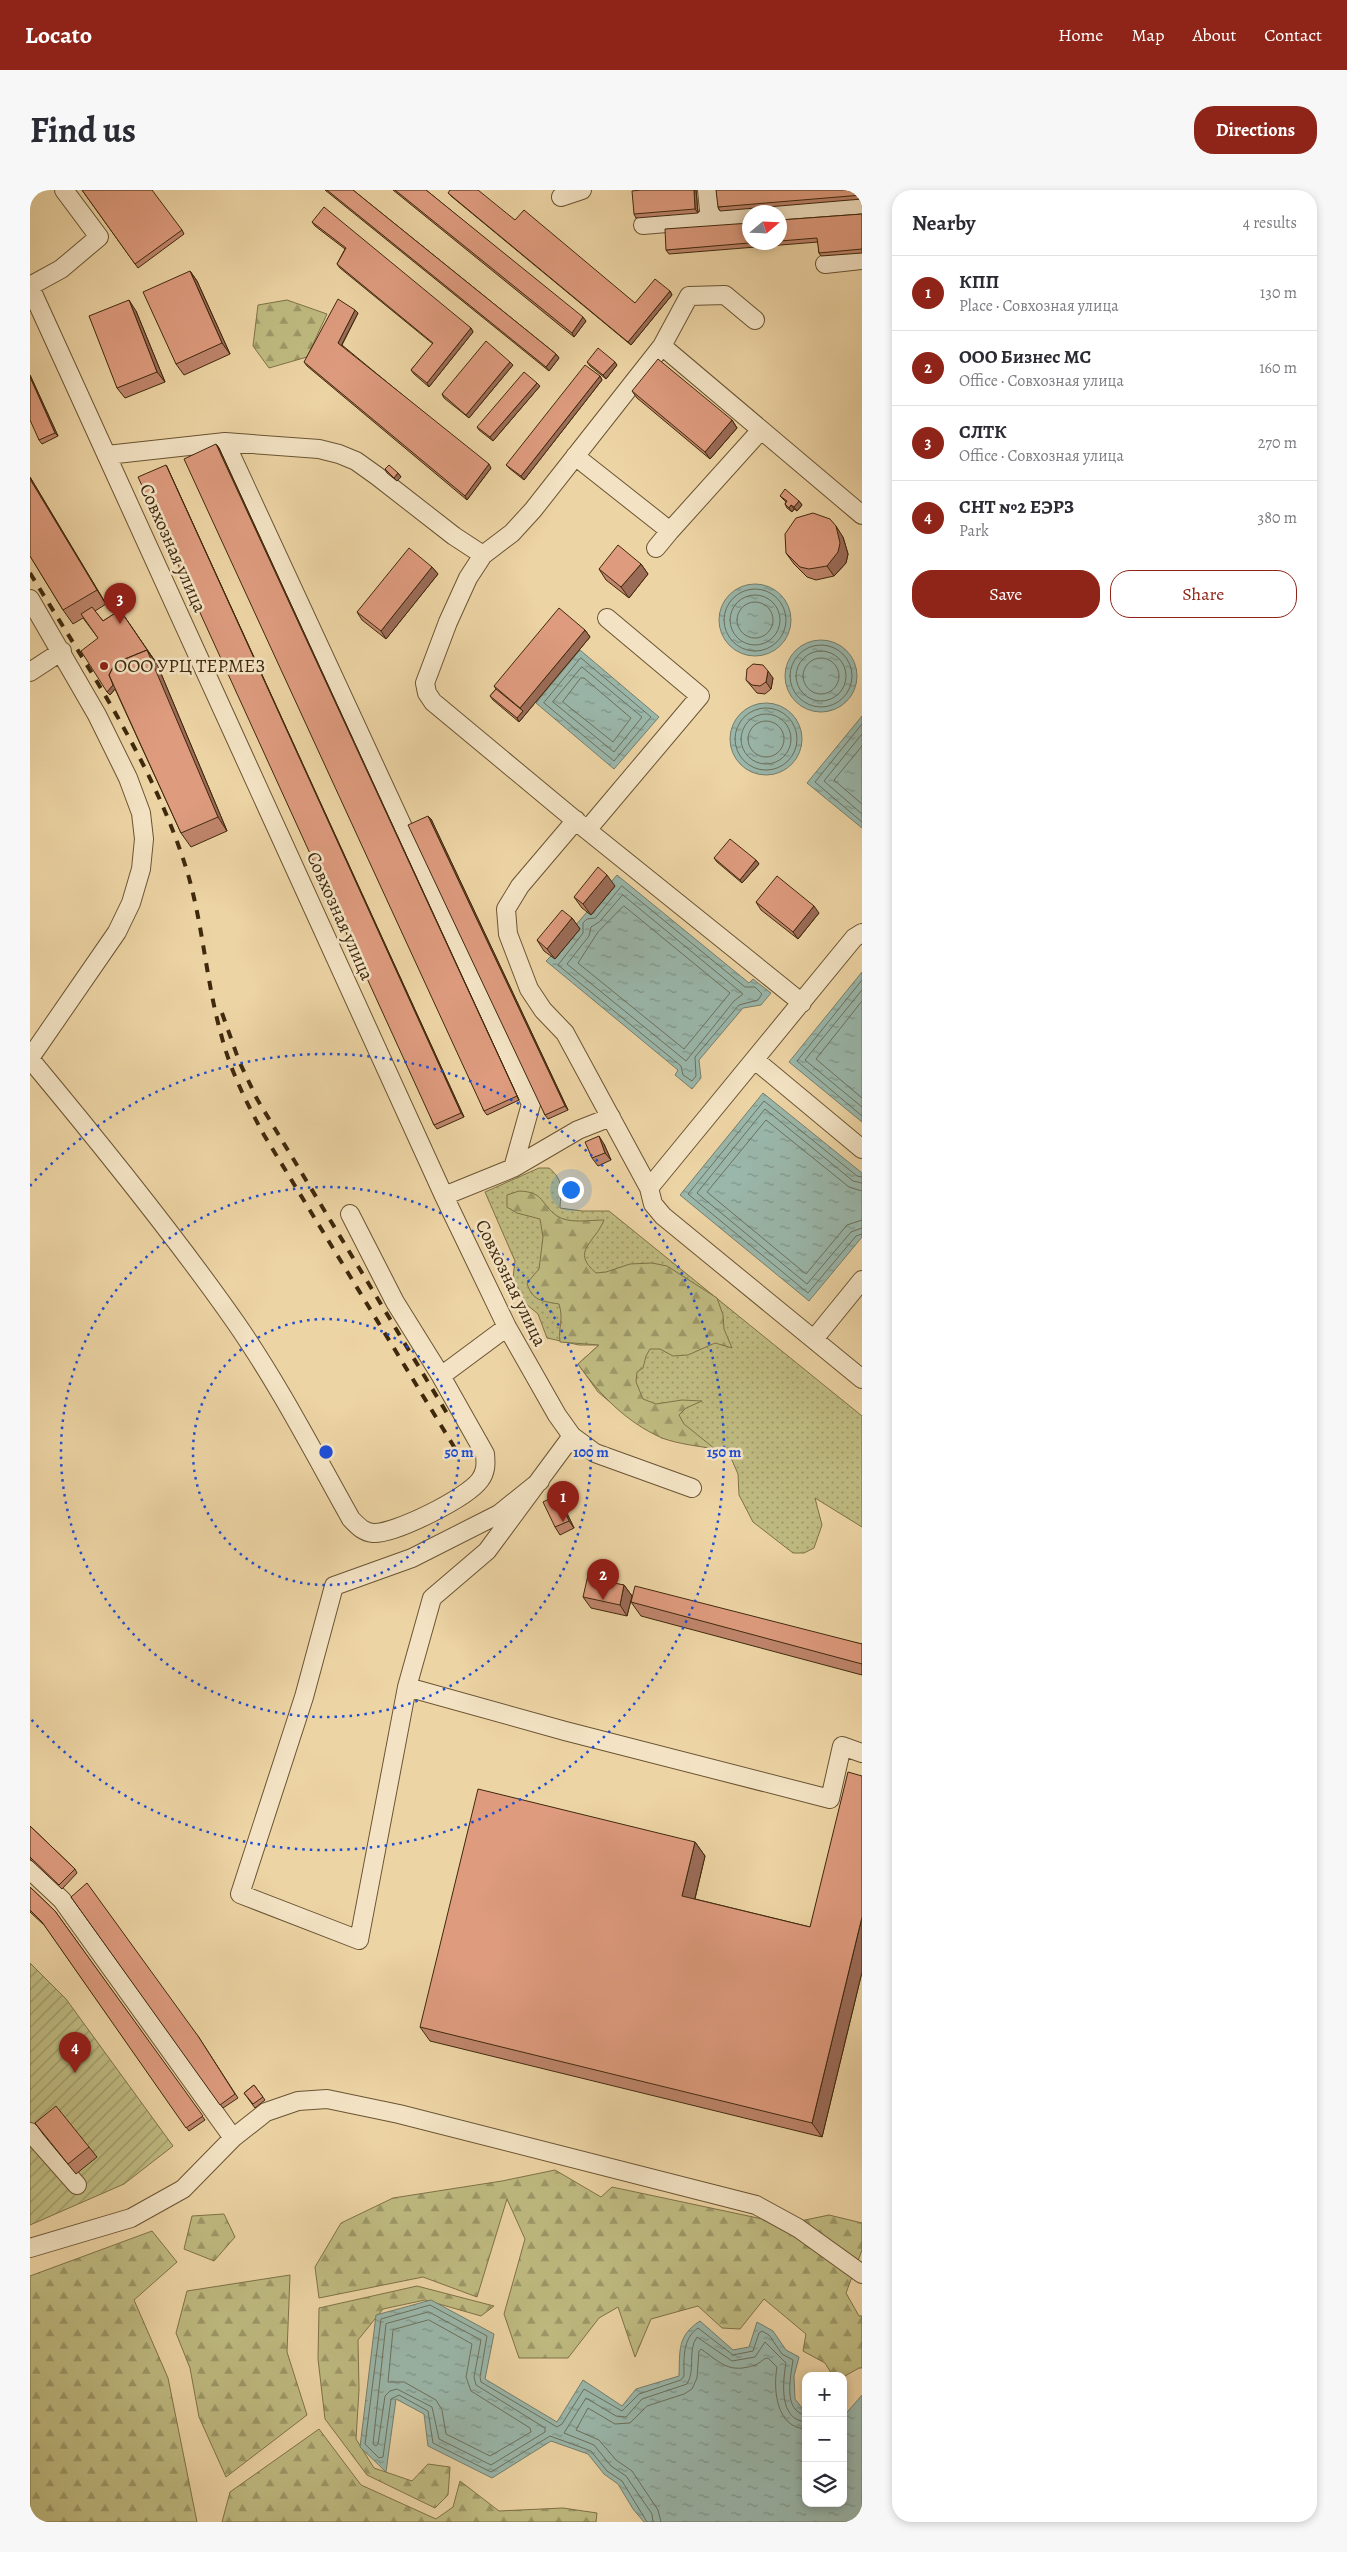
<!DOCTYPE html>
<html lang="en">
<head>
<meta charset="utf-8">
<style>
	body { margin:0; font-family:Alegreya,serif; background:#f7f7f7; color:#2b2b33 }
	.controls { position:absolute; right:15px; bottom:15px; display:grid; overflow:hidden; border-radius:10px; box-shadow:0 2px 8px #0003 }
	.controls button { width:45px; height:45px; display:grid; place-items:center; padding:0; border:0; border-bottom:1px solid #e1e1e2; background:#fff; color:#2b2b33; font:25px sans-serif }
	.compass { position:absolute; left:712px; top:15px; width:45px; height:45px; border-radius:50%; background:#fff; box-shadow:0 2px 8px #0003; rotate:71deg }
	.you { position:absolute; left:540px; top:999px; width:18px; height:18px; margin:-12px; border:4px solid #fff; border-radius:50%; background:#1a73e8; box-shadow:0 0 0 8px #1a73e833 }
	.badge { display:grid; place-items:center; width:32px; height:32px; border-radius:50%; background:#8f2418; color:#fff; font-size:16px; font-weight:700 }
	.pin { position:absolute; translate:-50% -41px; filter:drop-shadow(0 1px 2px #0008) }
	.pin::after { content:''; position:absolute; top:26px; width:18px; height:15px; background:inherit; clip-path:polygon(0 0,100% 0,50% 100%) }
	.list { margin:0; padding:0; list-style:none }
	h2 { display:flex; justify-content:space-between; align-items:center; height:65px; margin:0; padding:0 20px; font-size:21px }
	h2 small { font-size:16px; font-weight:400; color:#7c7c81 }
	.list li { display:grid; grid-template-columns:32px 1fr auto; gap:15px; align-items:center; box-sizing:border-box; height:75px; padding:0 20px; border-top:1px solid #e1e1e2 }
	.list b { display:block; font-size:19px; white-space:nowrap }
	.list p { margin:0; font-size:16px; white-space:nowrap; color:#7c7c81 }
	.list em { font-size:16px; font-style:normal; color:#7c7c81 }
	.actions { display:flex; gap:10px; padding:15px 20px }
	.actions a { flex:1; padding:11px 0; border:1px solid #8f2418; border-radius:20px; text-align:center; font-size:18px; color:#8f2418 }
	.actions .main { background:#8f2418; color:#fff }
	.icon { flex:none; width:28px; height:28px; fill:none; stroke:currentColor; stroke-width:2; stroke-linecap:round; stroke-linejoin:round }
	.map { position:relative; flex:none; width:832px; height:2332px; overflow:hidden; border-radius:20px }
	header { display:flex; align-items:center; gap:30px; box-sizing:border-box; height:70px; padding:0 25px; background:#8f2418; color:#fff }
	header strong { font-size:24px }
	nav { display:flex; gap:28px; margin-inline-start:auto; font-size:18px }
	.intro { display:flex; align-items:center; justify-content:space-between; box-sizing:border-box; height:120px; padding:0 30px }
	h1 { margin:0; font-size:35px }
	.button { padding:12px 22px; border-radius:20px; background:#8f2418; color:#fff; font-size:18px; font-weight:700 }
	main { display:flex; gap:30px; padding:0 30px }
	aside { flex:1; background:#fff; border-radius:20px; box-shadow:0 2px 8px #0003 }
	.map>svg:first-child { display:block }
</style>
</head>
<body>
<header>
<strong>Locato</strong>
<nav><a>Home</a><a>Map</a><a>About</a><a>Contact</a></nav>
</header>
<div class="intro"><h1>Find us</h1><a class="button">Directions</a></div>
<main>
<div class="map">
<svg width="832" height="2332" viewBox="0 0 832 2332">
	<defs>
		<pattern id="grass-dots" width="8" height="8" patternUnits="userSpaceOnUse" patternTransform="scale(1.25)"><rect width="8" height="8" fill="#bfbb81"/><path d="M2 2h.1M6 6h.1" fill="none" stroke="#9d9868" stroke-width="1.8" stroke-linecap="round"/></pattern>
		<pattern id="forest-firs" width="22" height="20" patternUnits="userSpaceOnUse" patternTransform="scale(1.25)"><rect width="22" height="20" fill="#bfbb81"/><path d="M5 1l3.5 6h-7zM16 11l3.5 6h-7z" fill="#9d9868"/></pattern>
		<pattern id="garden-furrows" width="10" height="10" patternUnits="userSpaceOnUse" patternTransform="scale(1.25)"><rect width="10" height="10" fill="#bfbb81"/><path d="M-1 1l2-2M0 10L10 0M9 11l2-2" fill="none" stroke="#9d9868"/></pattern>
		<pattern id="water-ripples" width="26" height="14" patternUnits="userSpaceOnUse" patternTransform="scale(1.25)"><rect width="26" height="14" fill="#9ab7ab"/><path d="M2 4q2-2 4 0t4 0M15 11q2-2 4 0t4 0" fill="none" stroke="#7f958a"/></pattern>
	</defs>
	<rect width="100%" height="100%" fill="#edd4a4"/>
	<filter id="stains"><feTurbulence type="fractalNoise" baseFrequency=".004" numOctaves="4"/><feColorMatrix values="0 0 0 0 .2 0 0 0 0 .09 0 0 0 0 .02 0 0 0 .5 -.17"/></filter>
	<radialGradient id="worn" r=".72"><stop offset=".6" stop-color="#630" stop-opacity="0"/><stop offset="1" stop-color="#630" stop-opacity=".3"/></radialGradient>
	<path fill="url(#grass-dots)" stroke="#7f7247" d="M509,978H519C534,990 531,1000 530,1018L552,1021H579L832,1226V1337L785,1308L792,1335L784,1358L774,1363H763L723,1332L709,1305L708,1284L701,1268L685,1259L632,1248L599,1228L568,1202L548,1174L569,1155H549L517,1148L508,1124L496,1114L483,1088L485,1071L455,1002Z"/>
	<path fill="url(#forest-firs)" stroke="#7f7247" d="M257,110L297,124L277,167L239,178L223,156L228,115Z
		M489,1001C515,1002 510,1014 527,1026C539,1034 559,1030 574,1030C565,1053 540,1061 566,1083L576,1082L600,1074L622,1073L637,1076L687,1108L693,1125L694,1139L702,1158L685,1153L658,1165L643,1166L630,1159H620L616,1166L613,1178L607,1182L606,1192L613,1209L626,1214L652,1210L672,1211L656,1218L649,1225L654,1234L685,1259C668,1256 648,1254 632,1248C596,1232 570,1205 548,1174L569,1155L530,1152C528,1136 534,1131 529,1114C512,1111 502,1111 497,1093L509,1079L513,1047L510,1029L487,1023L477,1017V1005Z
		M525,1980L571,2007L582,1997L756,2034L799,2025L832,2033V2060L816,2103L829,2126H832V2178H829L813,2187L803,2186L795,2173L773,2161L776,2144L734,2109L710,2139L692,2138L668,2116L621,2129L605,2167L588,2117L569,2128L538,2168H489L474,2124L495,2049L477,2009L447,2107L393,2087L289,2108L285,2077L311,2033L363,2008L472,1991Z
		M194,2024L205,2047L184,2071L154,2059L162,2026Z
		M122,2041L147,2072L104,2110L138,2188L167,2332H0V2086Z
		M260,2085L257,2162L277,2225L196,2287L169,2227L160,2178L146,2143L157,2101Z
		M387,2096L464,2116L451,2126L395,2110L353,2119L328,2150L329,2200L326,2249L344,2278L382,2291L398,2274L420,2277L418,2305L405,2318L337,2285L295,2229L288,2169L289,2118Z
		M289,2239L331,2295L406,2329L423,2317L430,2291L469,2321L533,2318L567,2323L566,2332H192L200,2302Z"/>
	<path fill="url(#garden-furrows)" stroke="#7f7247" d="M0,1773L36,1809L143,1956L94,1994L0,2035Z"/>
	<path fill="url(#water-ripples)" stroke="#767e6c" d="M689 430a36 36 0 1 1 72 0a36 36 0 1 1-72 0Z
		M755 486a36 36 0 1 1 72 0a36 36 0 1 1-72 0Z
		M550,460L629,527L584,579L506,513Z
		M700 549a36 36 0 1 1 72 0a36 36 0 1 1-72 0Z
		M832,526V638L777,593Z
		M587,685L719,793L723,789L741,803L731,815L713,818L669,870L671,888L662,899L645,885L648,880L516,771L521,766L525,769L549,739L545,736L557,722L561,725L585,696L581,692Z
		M832,782V932L759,872Z
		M733,903L832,983V1047L779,1111L650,1005Z
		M401,2110L464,2144L455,2189L527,2232L553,2190L592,2216L606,2199L649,2186C650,2160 647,2146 670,2131L703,2160L719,2157L727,2132L743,2141L756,2160L769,2167L764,2186L765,2209L776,2223V2313H813V2227L832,2205V2332H614L603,2319L588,2294L574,2284L558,2264L521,2251L462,2288L398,2256L394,2224L366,2209L356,2282L330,2257L346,2125Z"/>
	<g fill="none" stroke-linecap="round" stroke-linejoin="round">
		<path stroke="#6c705c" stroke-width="1" d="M694 430a31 31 0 1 1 62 0a31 31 0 1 1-62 0Z
			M700 430a25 25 0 1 1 50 0a25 25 0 1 1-50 0Z
			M707 430a18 18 0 1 1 36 0a18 18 0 1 1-36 0Z
			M760 486a31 31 0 1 1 62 0a31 31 0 1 1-62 0Z
			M766 486a25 25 0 1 1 50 0a25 25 0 1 1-50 0Z
			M551,468L621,527L584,571L514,513Z
			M773 486a18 18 0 1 1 36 0a18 18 0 1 1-36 0Z
			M552,477L612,527L584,562L523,512Z
			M551,488H554L601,528L583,552L533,512Z
			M705 549a31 31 0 1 1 62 0a31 31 0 1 1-62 0Z
			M711 549a25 25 0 1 1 50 0a25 25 0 1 1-50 0Z
			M718 549a18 18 0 1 1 36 0a18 18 0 1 1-36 0Z
			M832,534L785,592L832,632
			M832,544L794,591L832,624
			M832,556L804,590L832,614
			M592,696L715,797H725L732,804L728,810L709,815L665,867L666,886L662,891L653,885L651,876L528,775L553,743V733L557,729L565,728Z
			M593,705L713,804L704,811L656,871L537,774L559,746L561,737L569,732Z
			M594,716L700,803L654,859L548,773L568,742Z
			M832,790L767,871L832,926
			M832,800L775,870L832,917
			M832,811L786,869L832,908
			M832,987L827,986L734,911L658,1004L778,1103L826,1046L832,1044
			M832,993L823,991L735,919L667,1003L777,1094L821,1042L832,1038
			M832,1001L819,997L736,930L677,1002L776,1084L817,1035L832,1030
			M399,2122L451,2150L444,2187L446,2195L515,2238V2242L461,2275L409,2249L402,2217L367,2199L360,2201L355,2206L348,2254L346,2256L343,2254L356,2134Z
			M399,2130L442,2154L436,2187L441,2201L500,2238L501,2242L460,2266L416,2244L412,2220L406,2210L374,2192H358L363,2140Z
			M617,2332L592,2291L577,2281L561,2261L520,2246L461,2282L403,2253L398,2221L369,2205L361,2209L353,2267L349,2268L335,2254L351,2129L400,2115L457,2146L450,2187L451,2192L527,2237L532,2234L554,2199L592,2221L609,2204L651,2190L654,2186C654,2169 652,2149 668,2138L703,2165L723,2161L729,2143L732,2141L739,2145L752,2164L763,2170C761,2185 752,2222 776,2225
			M623,2332L622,2324L596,2286L581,2276L564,2255L534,2243L556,2208L586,2226L596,2227L612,2209L657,2194C666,2180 657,2161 667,2147L702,2171L725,2167L735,2152L756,2173C753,2191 748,2230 776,2232
			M631,2332L628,2320L602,2281L586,2270L569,2250L546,2240L558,2218L585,2234L600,2233L617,2216L654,2204L662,2199L667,2188L669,2161L671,2159C691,2173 699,2184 725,2175C731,2173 733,2168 738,2168L747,2177C743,2199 746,2238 776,2239"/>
		<g stroke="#6a5433" stroke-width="20">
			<path id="minor" d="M677,0L680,30
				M531,7L552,0
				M749,24L832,18
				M613,35L719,26
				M795,74L832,70
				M0,96L31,79L69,47L34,0
				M0,97L414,1006L477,1137L527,1225L542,1246L565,1263L662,1298
				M632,156L659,106L695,105L725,130
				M195,252L501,914L483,978
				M77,265L195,252L289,259L309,264L326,271L347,286L424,346L453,365
				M545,266L640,341L731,240
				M626,358L640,341
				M0,409L67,525L98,588L111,623L114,649L111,679L101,713L87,742L0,868
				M577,428L670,506L557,640L403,512L397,503L395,493L418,432L438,388L453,365L482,343L503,320L632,156L832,325
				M0,482L32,461
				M546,630L490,696L476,719L478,744L499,799L513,820L535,843L619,998L623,1014L633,1026L832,1189
				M557,640L772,813
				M0,869C70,953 143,1043 206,1133C249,1195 284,1263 321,1329C328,1336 333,1342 343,1343C365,1344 437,1308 450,1290C456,1282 456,1274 455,1264L411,1186L365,1112L320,1024
				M725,870L832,959
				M619,998L824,748L832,743
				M414,1006L483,978L548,940L581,927
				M784,1149L832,1090
				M411,1186L477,1137
				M510,1291L469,1324L382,1368L304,1396L274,1507L210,1704L329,1750L377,1497L402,1408L457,1361L542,1246
				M377,1497L535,1541L800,1609L812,1556L832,1563
				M0,1680L32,1710L203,1948
				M0,1942L47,1995
				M0,2058L101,2028L153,1999L203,1948L236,1922L268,1911L297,1909L369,1924L726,2015L768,2038L832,2084"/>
		</g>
		<use href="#minor" stroke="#f3e3c4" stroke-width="18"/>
		<path stroke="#3f290d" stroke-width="4" stroke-dasharray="9 9" stroke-linecap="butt" d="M0,383C58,478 124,574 157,681C173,734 176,791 191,844C200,880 216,912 234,945L426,1260
			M192,823L209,871L227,909L421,1230"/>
	</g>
	<path fill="#bf856c" stroke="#3f290d" d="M52,0L152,40L154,44L108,78Z
		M295,0H323L526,164L529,168L519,181Z
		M363,0H396L556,131L544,147Z
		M666,0L668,23L606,28L604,24Z
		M832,0V9L690,21L688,17Z
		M418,3L485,30L605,113L640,101L642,105L601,155L421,6Z
		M832,24V63L791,66L789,63L788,52L639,64L636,60L720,52H750V30Z
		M282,32L441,138L443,142L399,197L384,184L381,180L403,154L310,78L307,74L315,59L285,36Z
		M160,81L167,91L200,164L154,185L146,174Z
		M325,120L328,123L312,155L461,278L437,310L277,176L274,172Z
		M106,121L135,192L95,208L87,198Z
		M557,172L587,175L576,189L560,176Z
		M483,175L439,228L414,208L412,204Z
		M0,185L28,246L12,254L9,250Z
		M570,186L572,190L494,290L479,278L476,275Z
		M507,193L510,196L463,251L449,240L447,237Z
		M602,201L702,230L707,238L680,269L607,208Z
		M186,254L189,258L489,910L457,925L454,921Z
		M136,275L138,279L434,927L407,939L404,935Z
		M355,279L368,283L371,287L367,291L357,283Z
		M0,287L76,414L65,421L73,431L90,420L127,474L197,641L161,657L151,643L85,499L80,505L68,448L53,428L43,434L33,420L0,366Z
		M750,306L769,311L772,315L767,321L764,319L762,322L757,318L755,314L756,312Z
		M813,347L818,364L816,373L804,386L786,390L777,387L764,374L756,363Z
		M611,374L618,384L599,408L576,390L569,379Z
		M402,377L408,384L356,449L332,430L327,422Z
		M555,440L560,447L489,532L463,510L460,506L466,499L464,496Z
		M743,488L741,499L735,504L727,503L716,490Z
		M401,629L538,920L518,929L515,925Z
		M684,668L726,670L729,674L712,693L687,672Z
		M585,696L561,725L552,718L544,707Z
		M726,712L789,723L768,749L731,720Z
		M542,728L550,739L525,769L514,761L507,750Z
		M574,954L581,970L568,976L562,968Z
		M532,1313L544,1338L530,1345L525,1337Z
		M581,1386L586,1394L594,1395L602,1406L597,1426L561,1418L553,1407Z
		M601,1412L832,1454V1485L611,1426Z
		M832,1586V1782L792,1947L400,1851L390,1837L665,1652L675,1666L665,1709L780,1737Z
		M0,1636L45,1679L47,1683L32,1699L0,1669Z
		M0,1697L25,1721L175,1930L159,1941L15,1736L0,1722Z
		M41,1707L168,1846L208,1908L193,1918Z
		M224,1895L235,1910L225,1918L214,1903Z
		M5,1933L59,1957L67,1967L46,1984L13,1944Z"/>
	<path fill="#9b6c58" stroke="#3f290d" d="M664,0H666L668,23L665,19Z
		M160,81L167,91L200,164L192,153Z
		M640,101L642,105L601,155L598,152Z
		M99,110L106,121L135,192L127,182Z
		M325,120L328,123L311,156L308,153Z
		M553,127L556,131L544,147L542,143Z
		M441,138L443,142L399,197L397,193Z
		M526,164L529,168L519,181L516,177Z
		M480,172L483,175L439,228L436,225Z
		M585,172L587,175L576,189L573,185Z
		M0,185L28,246L25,243L0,187Z
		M570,186L572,190L494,290L491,286Z
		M507,193L510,196L463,251L460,247Z
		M702,230L707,238L680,269L675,262Z
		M186,254L189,258L489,910L487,906Z
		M459,274L461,278L437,310L435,306Z
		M136,275L138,279L434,927L431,923Z
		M368,283L371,287L367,291L364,288Z
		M0,287L76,414L67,400L0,289Z
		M769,311L772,315L767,321L764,317Z
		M761,315L764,319L762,322L759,318Z
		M806,336L813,347L818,364L816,373L804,386L797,376Z
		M611,374L618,384L599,408L591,397Z
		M402,377L408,384L356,449L351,441Z
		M90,420L127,474L197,641L188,627Z
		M555,440L560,447L489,532L487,528L493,521L490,518Z
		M738,481L743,488L741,499L736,492Z
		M92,484L95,487L80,505L77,502Z
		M398,626L401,629L538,920L535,916Z
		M726,670L729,674L712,693L710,690Z
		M577,685L585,696L561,725L553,714Z
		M784,716L789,723L768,749L763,742Z
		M542,728L550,739L525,769L517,759Z
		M569,946L574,954L581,970L575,963Z
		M527,1305L532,1313L544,1338L539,1331Z
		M581,1386L588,1397L579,1392Z
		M594,1395L602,1406L597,1426L590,1415Z
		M665,1652L675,1666L662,1720L652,1706Z
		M832,1727V1782L792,1947L782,1933Z"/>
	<path fill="#de9b7e" stroke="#3f290d" d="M52,0H122L152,40L105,74Z
		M297,0H323L526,164L516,177Z
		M365,0H396L553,127L542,143Z
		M420,0H448L485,30L494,20L605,113L625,89L640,101L598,152L418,3Z
		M611,0H664L665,19L604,24L602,1Z
		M686,0H832V5L688,17Z
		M294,17L441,138L397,193L381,180L403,153L307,74L316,58L282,32Z
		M832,24V59L789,63L787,48L750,51V30Z
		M720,33V52H731L636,60L635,39Z
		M160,81L192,153L146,174L113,102Z
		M308,109L325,120L308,153L459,274L435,306L274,172Z
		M99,110L127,182L87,198L59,126Z
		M456,151L480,172L436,225L412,204Z
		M568,158L585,172L573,185L557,172Z
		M628,169L702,230L675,262L602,201Z
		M555,175L570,186L491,286L476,275Z
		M494,182L507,193L460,247L447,237Z
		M0,187L25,243L9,250L0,230Z
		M186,254L487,906L454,921L154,269Z
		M136,275L431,923L404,935L108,287Z
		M359,275L368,283L364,288L355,279Z
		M0,289L67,400L33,420L0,366Z
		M755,299L769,311L764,317L761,315L759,318L755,314L757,311L750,306Z
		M783,323L800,329L806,336L810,353L808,362L797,376L779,379L770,377L756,363L755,344L766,328Z
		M588,355L611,374L591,397L569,379Z
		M379,358L402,377L351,441L327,422Z
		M62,417L73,431L90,420L124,470L117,460L85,473L79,485L83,495L77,502L51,461L68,448L51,424Z
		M529,418L555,440L490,518L464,496Z
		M117,460L188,627L151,643L79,485L85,473Z
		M723,474L733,475L738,481L736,492L730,496L722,495L716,490L717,479Z
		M466,499L493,521L487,528L460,506Z
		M398,626L535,916L515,925L378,635Z
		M700,649L726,670L710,690L684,668Z
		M568,677L577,685L553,714L544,707Z
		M747,686L784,716L763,742L726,712Z
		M532,720L542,728L517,759L507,750Z
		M569,946L575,963L562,968L555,952Z
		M527,1305L539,1331L525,1337L513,1312Z
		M559,1381L581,1386L579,1392L594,1395L590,1415L553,1407Z
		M605,1396L832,1454V1474L601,1412Z
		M818,1582L832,1586V1727L782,1933L390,1837L448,1599L665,1652L652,1706L780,1737Z
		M0,1636L45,1679L29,1695L0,1667Z
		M57,1693L168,1846L205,1904L190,1915L41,1707Z
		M0,1697L25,1721L173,1926L156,1938L12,1732L0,1720Z
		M224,1895L233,1907L223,1914L214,1903Z
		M26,1916L59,1957L38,1974L5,1933Z"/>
	<g fill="none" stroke="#1d4ed8" stroke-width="2.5" stroke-dasharray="2.5 5">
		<circle cx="296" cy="1262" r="133"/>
		<circle cx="296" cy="1262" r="265"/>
		<path d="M0 996A398 398 0 1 1 0 1528"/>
	</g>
	<circle fill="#8f2418" stroke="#f3e3c4" stroke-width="2" cx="74" cy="476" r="5"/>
	<g text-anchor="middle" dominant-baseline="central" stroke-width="5" stroke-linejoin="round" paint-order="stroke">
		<g font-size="19" fill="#3f290d" stroke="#f3e3c4">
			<text transform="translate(143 358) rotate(66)">Совхозная улица</text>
			<text transform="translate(310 726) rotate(66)">Совхозная улица</text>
			<text transform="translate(481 1093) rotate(64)">Совхозная улица</text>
		</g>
		<g font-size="19" fill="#3f290d" stroke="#f3e3c4" text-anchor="start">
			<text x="84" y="476">ООО УРЦ ТЕРМЕЗ</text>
		</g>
	</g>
	<circle cx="296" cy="1262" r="8" fill="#1d4ed8" stroke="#f3e3c4" stroke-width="2.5"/>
	<g font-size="15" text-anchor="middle" font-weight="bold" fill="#1d4ed8" stroke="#f3e3c4" stroke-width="5" stroke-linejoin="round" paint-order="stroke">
		<text x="429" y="1267">50 m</text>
		<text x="561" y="1267">100 m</text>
		<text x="694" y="1267">150 m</text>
	</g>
	<rect width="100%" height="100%" filter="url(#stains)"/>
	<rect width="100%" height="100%" fill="url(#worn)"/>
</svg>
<div class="controls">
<button>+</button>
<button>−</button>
<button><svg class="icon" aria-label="layers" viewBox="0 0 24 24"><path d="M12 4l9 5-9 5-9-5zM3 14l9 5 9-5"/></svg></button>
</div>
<svg class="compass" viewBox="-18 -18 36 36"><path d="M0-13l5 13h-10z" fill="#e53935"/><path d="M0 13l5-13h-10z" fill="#7c7c81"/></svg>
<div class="you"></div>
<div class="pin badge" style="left:533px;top:1332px">1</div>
<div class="pin badge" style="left:573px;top:1410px">2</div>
<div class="pin badge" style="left:90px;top:434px">3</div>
<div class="pin badge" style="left:45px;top:1883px">4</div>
</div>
<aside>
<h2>Nearby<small>4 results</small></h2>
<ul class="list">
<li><span class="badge">1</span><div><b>КПП</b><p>Place · Совхозная улица</p></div><em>130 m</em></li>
<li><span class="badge">2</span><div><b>ООО Бизнес МС</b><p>Office · Совхозная улица</p></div><em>160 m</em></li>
<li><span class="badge">3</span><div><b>СЛТК</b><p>Office · Совхозная улица</p></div><em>270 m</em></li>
<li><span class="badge">4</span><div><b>СНТ №2 ЕЭРЗ</b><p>Park</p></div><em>380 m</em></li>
</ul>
<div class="actions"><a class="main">Save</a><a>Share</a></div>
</aside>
</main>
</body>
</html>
